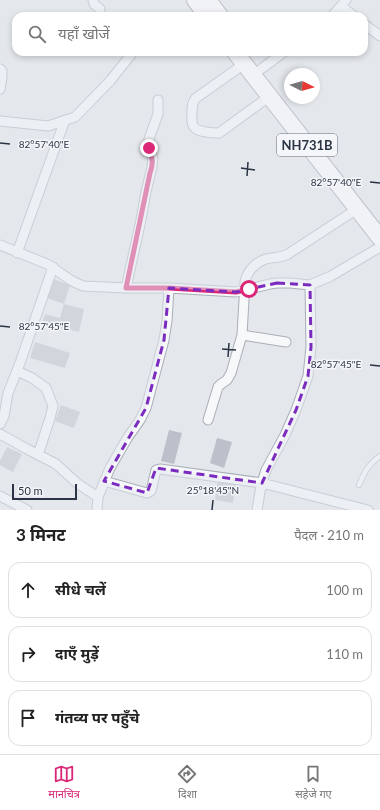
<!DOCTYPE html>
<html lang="hi">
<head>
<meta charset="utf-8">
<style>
	body { margin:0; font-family:Lato,"Noto Sans Devanagari",sans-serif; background:#f2f2f2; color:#222 }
	.compass { position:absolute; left:284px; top:68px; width:36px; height:36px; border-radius:50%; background:#fff; box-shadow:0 2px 6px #0003; rotate:96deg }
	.scale { position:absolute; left:12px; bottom:10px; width:65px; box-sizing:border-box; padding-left:4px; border:2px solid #2b3445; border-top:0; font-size:11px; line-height:14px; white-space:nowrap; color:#2b3445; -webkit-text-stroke:3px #f4f6f9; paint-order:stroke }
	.stop { position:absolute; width:12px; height:12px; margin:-9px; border:3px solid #db2777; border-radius:50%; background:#fff }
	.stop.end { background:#db2777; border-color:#fff; box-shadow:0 1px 4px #0008 }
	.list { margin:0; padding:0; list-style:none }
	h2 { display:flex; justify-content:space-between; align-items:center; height:52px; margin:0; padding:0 16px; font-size:17px }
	h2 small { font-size:13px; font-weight:400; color:#767676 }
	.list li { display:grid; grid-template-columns:26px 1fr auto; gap:12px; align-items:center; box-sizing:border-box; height:56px; margin:0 8px 8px; padding:0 8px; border:1px solid #e0e0e0; border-radius:12px }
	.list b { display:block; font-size:15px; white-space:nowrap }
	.list em { font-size:13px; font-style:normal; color:#767676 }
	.icon { flex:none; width:22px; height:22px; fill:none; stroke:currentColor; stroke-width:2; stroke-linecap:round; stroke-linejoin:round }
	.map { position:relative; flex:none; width:380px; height:510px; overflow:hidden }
	.search { position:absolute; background:#fff; box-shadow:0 2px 6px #0003; left:12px; right:12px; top:12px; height:44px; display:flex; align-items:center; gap:10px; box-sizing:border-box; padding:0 14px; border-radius:12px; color:#767676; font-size:15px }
	.sheet { height:244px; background:#fff }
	nav { display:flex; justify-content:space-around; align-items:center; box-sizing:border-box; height:56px; border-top:1px solid #e0e0e0; background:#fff; font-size:11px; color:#767676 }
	nav a { display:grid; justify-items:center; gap:2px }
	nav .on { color:#db2777 }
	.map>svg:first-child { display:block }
</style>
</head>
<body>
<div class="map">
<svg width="380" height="510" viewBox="0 0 380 510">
	<rect width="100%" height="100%" fill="#e4e7ec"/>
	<path fill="#bbc0ca" d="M53,279L70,285L64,304L84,309L79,332L42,323L45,314L60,318L64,304L47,298Z
		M35,342L70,353L65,368L30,358Z
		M61,405L80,412L74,428L55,421Z
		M169,430L182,433L174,464L161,461Z
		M217,438L232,442L224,468L210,463Z
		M7,447L22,454L13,472L0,465V461Z
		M218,480L236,483L233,503L215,500Z"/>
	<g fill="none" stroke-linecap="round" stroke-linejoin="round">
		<g stroke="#a9aeb7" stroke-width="6">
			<path id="lane" d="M359,485C365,471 368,465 380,456"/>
		</g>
		<g stroke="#a9aeb7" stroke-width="11">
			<path id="street" d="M93,0L94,4L100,9
				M341,6L354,16
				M332,16L336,12L346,0
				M364,24L380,36
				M244,64L196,98C192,102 192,107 192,113C191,126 193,130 206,132C211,133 215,133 219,133L270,96
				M0,69L2,71V77L0,89
				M261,69L284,52
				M0,121L48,126L75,117L110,81L133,52
				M0,245L47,264L72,281L83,286L126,288H169L236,292L270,284L277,283H290L310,285L331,276L380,247
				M17,253L65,120
				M126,288L141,220L146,192L152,167L153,158L149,148V139L158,114V100
				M242,335L286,342
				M17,371L32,378L46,388L53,406L50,418L38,455
				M208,420L218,387L221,384L227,380L231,373L242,335L245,282C247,271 256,262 266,259C274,257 281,258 288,254L357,209
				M0,424L4,416L8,393L20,363L53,267
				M0,434L27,449L56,464L78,484L98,497
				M104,481L147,493L151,491L156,470L160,469L262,483L368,510
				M0,496L27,510
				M97,510L98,497L110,468L128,437L140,420L146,408L164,340L167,321L169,288
				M257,510L261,486L266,470L285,435L296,410L308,376L311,347L310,285"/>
		</g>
		<g stroke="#8b94a3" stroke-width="18">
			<path id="highway" d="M195,0L207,16
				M208,0L220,16
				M235,52L380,238"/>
		</g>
		<use href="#lane" stroke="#f7f8fa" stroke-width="4.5"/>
		<use href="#street" stroke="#f7f8fa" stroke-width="9"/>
		<use href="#highway" stroke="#fff" stroke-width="16"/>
	</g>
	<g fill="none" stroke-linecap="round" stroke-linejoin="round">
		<path stroke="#db2777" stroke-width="5" d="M149,148C152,158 154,162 150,173L126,288H169L236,292L249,289"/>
	</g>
	<path d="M0 0H380V510H0ZM277,283L310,285L311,347L308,376L296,410L262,483L156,468L147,493L104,481L146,408L164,340L169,288L236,292Z" fill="#e4e7ec" fill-opacity=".55" fill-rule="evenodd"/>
	<path fill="none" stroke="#7b2cbf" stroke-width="3" stroke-dasharray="8 5" stroke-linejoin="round" d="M277,283L310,285L311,347L308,376L296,410L262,483L156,468L147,493L104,481L146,408L164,340L169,288L236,292Z"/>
	<path fill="none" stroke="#2b3445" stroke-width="1.5" d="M0,143L10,144M241,168L255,170M247,176L248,162M370,182L380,183M0,326L10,327M222,349L236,350M228,357L229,343M370,365L380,366M212,510L213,500"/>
	<g text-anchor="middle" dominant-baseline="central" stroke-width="3" stroke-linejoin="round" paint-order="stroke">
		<rect fill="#f4f6f9" stroke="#676e7b" stroke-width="1" x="277" y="134" width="60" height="22" rx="3"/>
		<g font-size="13" font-weight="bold" fill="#2b3445">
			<text x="307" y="145">NH731B</text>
		</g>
	</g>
	<g font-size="10" text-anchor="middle" fill="#2b3445" stroke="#f4f6f9" stroke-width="3" stroke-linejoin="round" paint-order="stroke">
		<text x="44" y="148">82°57'40"E</text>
		<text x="336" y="186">82°57'40"E</text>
		<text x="44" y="330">82°57'45"E</text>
		<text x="336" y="368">82°57'45"E</text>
		<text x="213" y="494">25°18'45"N</text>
	</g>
</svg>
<svg class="compass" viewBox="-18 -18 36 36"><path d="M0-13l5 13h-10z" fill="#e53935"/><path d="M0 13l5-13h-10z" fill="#767676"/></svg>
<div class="scale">50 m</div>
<div class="stop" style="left:249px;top:289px"></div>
<div class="stop end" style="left:149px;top:148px"></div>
<div class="search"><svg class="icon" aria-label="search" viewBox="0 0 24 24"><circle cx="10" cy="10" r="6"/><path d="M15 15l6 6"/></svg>यहाँ खोजें</div>
</div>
<section class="sheet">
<h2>3 मिनट<small>पैदल · 210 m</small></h2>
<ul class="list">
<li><svg class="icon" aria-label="ahead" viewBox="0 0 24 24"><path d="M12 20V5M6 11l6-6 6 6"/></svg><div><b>सीधे चलें</b></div><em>100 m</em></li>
<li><svg class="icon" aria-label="right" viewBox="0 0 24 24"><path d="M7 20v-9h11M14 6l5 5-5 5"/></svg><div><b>दाएँ मुड़ें</b></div><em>110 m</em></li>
<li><svg class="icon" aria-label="arrive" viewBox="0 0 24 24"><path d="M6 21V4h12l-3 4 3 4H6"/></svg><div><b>गंतव्य पर पहुँचे</b></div></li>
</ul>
</section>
<nav>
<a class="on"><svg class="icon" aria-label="map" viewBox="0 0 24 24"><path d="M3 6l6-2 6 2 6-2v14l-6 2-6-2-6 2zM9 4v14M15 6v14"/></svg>मानचित्र</a>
<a><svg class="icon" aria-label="directions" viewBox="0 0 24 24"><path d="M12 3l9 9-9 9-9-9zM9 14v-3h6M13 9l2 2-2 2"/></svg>दिशा</a>
<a><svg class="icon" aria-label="saved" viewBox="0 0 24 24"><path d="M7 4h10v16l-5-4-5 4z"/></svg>सहेजे गए</a>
</nav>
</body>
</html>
